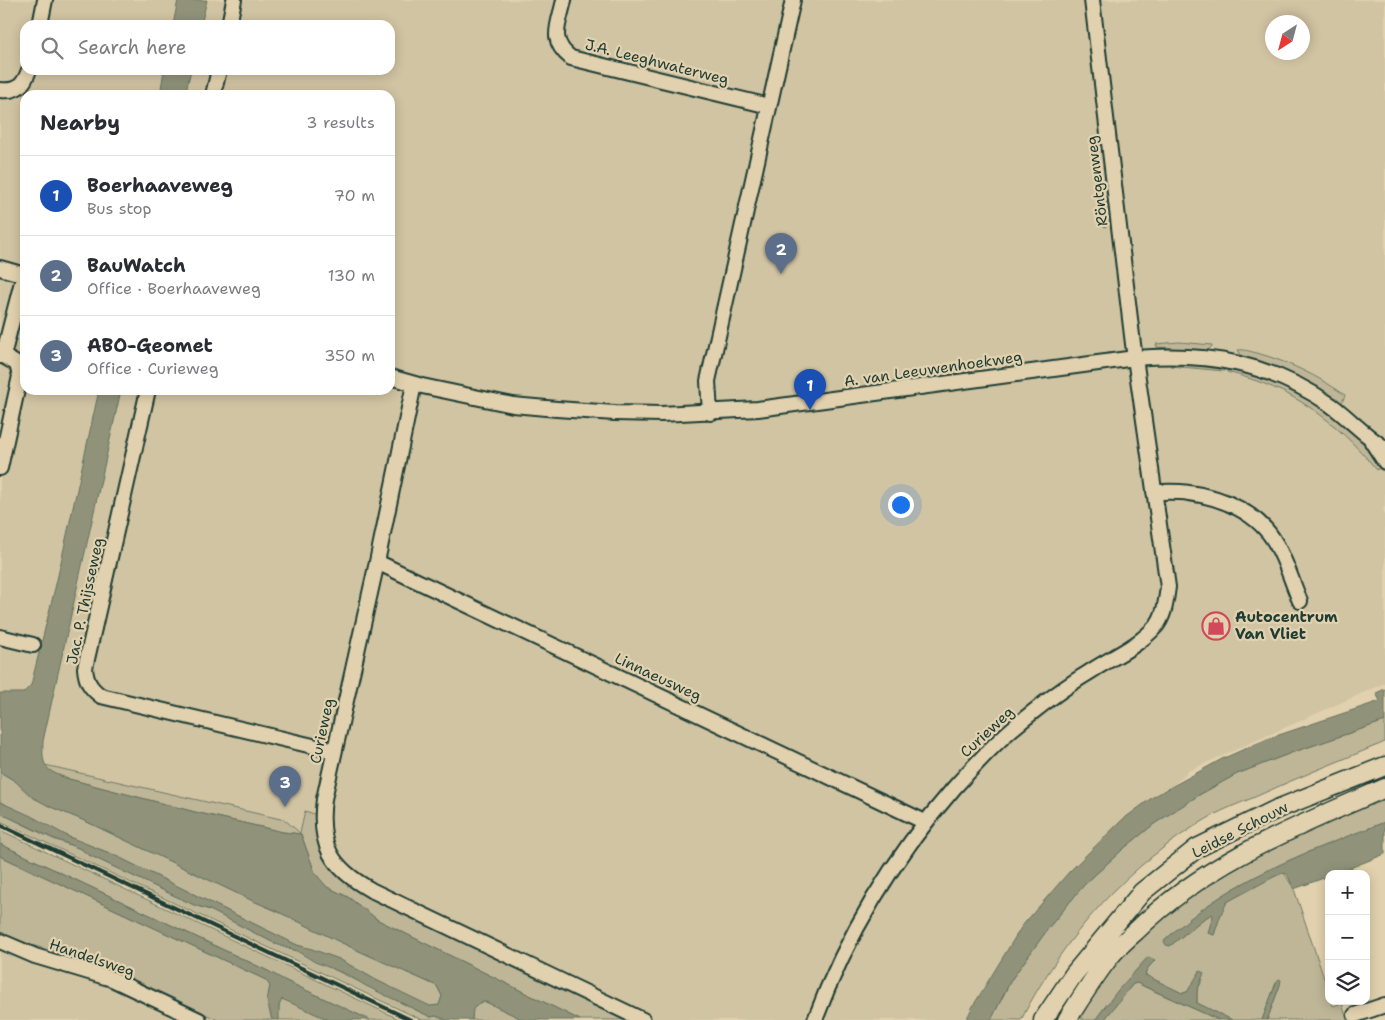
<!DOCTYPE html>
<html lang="en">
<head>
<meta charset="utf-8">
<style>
	body { margin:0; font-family:"Shantell Sans",sans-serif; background:#f7f7f7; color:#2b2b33 }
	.controls { position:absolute; right:15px; bottom:15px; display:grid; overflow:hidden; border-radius:10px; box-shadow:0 2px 12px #0003 }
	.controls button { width:45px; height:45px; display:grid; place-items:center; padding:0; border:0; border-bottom:1px solid #e1e1e2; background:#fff; color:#2b2b33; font:25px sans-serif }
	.compass { position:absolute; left:1265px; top:15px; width:45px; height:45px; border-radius:50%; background:#fff; box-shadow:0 2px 12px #0003; rotate:216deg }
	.you { position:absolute; left:900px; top:504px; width:18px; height:18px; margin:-12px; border:4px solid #fff; border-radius:50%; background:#1a73e8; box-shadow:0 0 0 8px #1a73e833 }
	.badge { display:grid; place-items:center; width:32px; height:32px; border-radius:50%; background:#db2777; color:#fff; font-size:16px; font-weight:700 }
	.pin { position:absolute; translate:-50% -41px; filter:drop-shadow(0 1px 2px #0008) }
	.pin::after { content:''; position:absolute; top:26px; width:18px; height:15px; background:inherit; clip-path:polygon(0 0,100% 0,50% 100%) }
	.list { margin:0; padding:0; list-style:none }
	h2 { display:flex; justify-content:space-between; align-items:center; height:65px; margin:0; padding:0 20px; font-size:21px }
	h2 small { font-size:16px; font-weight:400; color:#7c7c81 }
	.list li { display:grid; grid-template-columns:32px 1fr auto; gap:15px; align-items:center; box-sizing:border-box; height:80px; padding:0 20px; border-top:1px solid #e1e1e2 }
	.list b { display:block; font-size:19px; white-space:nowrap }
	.list p { margin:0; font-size:16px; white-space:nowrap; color:#7c7c81 }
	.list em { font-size:16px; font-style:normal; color:#7c7c81 }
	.icon { flex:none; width:28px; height:28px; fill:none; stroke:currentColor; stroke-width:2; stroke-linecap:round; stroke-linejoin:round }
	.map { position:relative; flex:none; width:1385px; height:1020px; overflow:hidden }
	.search { position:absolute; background:#fff; box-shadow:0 2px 12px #0003; left:20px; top:20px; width:375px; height:55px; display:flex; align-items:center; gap:12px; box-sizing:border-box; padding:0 18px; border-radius:15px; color:#7c7c81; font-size:19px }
	.panel { position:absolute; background:#fff; box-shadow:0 2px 12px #0003; left:20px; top:90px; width:375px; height:305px; border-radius:15px }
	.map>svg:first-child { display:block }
</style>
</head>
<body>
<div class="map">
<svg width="1385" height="1020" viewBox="0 0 1385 1020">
	<rect width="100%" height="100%" fill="#e2d1ae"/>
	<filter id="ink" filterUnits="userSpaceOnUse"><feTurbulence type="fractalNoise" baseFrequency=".02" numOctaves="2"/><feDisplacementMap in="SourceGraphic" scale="10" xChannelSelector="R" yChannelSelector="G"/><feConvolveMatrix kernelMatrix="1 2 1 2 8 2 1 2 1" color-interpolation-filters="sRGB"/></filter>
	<g filter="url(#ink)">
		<path fill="#d1c4a3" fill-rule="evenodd" d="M0,0H1385V506L1383,509L1385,515V683L1188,771L1025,936L986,1020H568L31,776L3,693H0ZM1272,22H1302V52H1272ZM25,25H390V70H25ZM25,95H390V390H25Z
			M0,856L269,1013L272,1020H0Z"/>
		<path fill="#bfb698" stroke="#6f7a66" d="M1100,201H1105C1112,207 1114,222 1105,227L1103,226Z
			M1179,342L1212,345V346L1208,350L1203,351L1157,347L1156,344Z
			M1238,350C1245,349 1251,352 1257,353C1289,362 1318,376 1345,395L1342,403L1269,366L1243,358Z
			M1171,362L1194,363L1224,367V371L1171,366Z
			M1228,368C1290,383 1343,415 1382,465L1377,470C1333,418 1294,389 1227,372Z
			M1385,721V742C1342,760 1298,777 1255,797C1240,803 1224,809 1210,817C1129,863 1063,937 1021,1020H991L1011,980L1050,926L1084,885L1122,850L1154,824L1199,795L1237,774L1291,753Z
			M45,765L285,820L300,833L305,811L314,814L315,816C316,846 328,871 353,888L628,1020H580L378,920L348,897L327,887L321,881L315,873L301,834L283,832L195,812L69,779C60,776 48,774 45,765Z
			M0,772L15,781L32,797L51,807L85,821L251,900C281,912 309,927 338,941C371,957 404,971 437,986L442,996L439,1005L432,1007L421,1003L376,980L339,959L297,945L112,854L69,837L0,802Z
			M1385,800V822C1307,852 1225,881 1165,941L1170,946L1202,920L1212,914L1213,916L1208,933L1214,935C1217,925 1219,913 1225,905C1231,896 1273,876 1284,873L1294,889L1329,993V1001H1331L1333,1006L1342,1003L1347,1020H1267L1280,985L1276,983L1262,1020H1232L1197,1003V991L1203,979L1187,992L1182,993L1145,975L1148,968L1155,960L1148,957L1104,1008L1095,1020H1082L1081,1010C1094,992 1107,972 1122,955C1191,877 1290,836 1385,800Z
			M0,813L53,839L81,849L89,855L194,905L210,910L276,944L297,951L420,1012L431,1017L436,1016L447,1020H422L0,821Z
			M0,830L401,1020H370L284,980L268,971L0,844Z
			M0,856L266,980L270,986L267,1000L272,1020H218L93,962L31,945L0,932Z
			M1137,983L1147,988L1219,1020H1104L1133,984Z
			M281,999L289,1001L329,1020H278L279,1006Z
			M481,1002H486L524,1020H472V1009Z"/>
		<path fill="#90937a" stroke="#63715e" d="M178,0H207L201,25H173Z
			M164,70H191L185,95H160Z
			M99,390H121L43,741C42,767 44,770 69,779L195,812L283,832L301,834L315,873L327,887L348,897L378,920L580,1020H524L486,1002H481L473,1009L472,1020H447L436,1016L431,1017L366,986L348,975L315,962L297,951L276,944L210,910L194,905L89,855L81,849L53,838L0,813V802L31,816L69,837L112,854L297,945L312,949L339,959L376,980L430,1006L439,1005L442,996L437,986C404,971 371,957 338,941C309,927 281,912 251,900L85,821L51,807L32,797L15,781L0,772V693H23L31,685L57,580Z
			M1385,689V721L1291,753L1237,774L1199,795L1154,824L1122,850L1084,885L1050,926L1011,980L991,1020H966L973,1006L1022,926L1069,872L1122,820L1153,797L1222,759L1267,739L1380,701L1376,693Z
			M1385,822V854L1335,874H1329V876L1294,889L1287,874L1281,873L1227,902L1221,914L1214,935L1208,933L1213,916L1212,914L1202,920L1170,946L1166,945L1164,941C1226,881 1306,852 1385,822Z
			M0,844L268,971L284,980L370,1020H329L282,999L279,1006V1020H272L267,1000L270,986L266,980L0,856Z
			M1148,957L1155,960L1148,968L1145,975L1182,993L1187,992L1200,971L1204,973L1197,991V1003L1232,1020H1219L1137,983L1133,984L1104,1020H1095L1118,990Z
			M1279,979L1281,980L1280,985L1267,1020H1262L1276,983Z"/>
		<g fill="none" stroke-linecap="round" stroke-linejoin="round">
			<g stroke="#1f3d34" stroke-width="18">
				<path id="minor" d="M564,0C559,25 548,40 571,58L769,106
					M40,25L45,0
					M229,25L234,0
					M0,90C17,92 24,85 29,70
					M213,95L219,70
					M0,268L25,275
					M0,356H3L24,274
					M390,377L422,386L513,405L557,409L615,413L661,414L758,409L1135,358C1208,352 1270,363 1331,405C1350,419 1365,436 1385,448
					M414,384L377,562L324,799C318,845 331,868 371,890L643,1020
					M148,390L85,668C86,681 90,688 101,696L334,751
					M710,413L708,381L793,0
					M1372,442L1385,462
					M0,468L20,376L17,364L3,356
					M1154,492C1165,492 1177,491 1189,493C1222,497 1259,513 1276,544C1286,561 1292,582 1300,601
					M377,562L925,822
					M0,637L33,645
					M0,941L35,956L112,979L199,1020
					M1355,1015L1385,1005
					M815,1020C847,934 894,857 954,788C972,768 991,747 1012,729C1036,709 1061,689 1088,673C1110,658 1138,647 1156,626C1165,615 1166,600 1168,587L1133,344L1092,0"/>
			</g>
			<g stroke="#1f3d34" stroke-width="21">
				<path id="major" d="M1043,1020L1074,974L1142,892L1197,848L1277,809L1385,766
					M1067,1020C1081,998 1095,975 1112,954C1119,946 1128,938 1136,931C1207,861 1296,827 1385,788"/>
			</g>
			<use href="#minor" stroke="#e2d1ae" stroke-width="14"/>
			<use href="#major" stroke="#e2d1ae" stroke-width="18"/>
			<path stroke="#1f3d34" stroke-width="4" d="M0,825L411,1020"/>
		</g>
	</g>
	<defs>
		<g id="shop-ring" transform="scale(1.4375)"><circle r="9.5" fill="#e2d1ae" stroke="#d1495b" stroke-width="1.5"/><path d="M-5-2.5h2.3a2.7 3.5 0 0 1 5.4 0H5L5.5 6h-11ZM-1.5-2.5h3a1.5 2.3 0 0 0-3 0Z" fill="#d1495b"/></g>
	</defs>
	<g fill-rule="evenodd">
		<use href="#shop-ring" x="1216" y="626"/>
	</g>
	<g text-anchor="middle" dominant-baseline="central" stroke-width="4.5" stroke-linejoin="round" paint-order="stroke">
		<g font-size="15" fill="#1f3d34" stroke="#e2d1ae">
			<text transform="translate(657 62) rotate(14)">J.A. Leeghwaterweg</text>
			<text transform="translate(1097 181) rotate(-97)">Röntgenweg</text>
			<text transform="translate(933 369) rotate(-8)">A. van Leeuwenhoekweg</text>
			<text transform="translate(85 601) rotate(-78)">Jac. P. Thijsseweg</text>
			<text transform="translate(658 677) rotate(25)">Linnaeusweg</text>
			<text transform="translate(322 731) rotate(-78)">Curieweg</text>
			<text transform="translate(987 732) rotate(-43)">Curieweg</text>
			<text transform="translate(1240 830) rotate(-27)">Leidse Schouw</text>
			<text transform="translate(92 958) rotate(19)">Handelsweg</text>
		</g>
		<g font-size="15" font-weight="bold" fill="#1f3d34" stroke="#e2d1ae" text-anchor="start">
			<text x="1235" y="617">Autocentrum<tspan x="1235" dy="17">Van Vliet</tspan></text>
		</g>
	</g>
</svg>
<div class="controls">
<button>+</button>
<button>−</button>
<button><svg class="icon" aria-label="layers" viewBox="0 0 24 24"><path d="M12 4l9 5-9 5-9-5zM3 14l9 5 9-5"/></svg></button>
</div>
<svg class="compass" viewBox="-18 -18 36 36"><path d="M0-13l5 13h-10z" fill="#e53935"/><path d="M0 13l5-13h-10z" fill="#7c7c81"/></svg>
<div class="you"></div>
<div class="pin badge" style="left:810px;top:410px;background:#1a4fb4">1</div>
<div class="pin badge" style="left:781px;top:274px;background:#5c6f8a">2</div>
<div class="pin badge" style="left:285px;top:807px;background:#5c6f8a">3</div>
<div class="search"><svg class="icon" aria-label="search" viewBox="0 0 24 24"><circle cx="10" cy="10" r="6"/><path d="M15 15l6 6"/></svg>Search here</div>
<section class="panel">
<h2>Nearby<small>3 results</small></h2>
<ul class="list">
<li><span class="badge" style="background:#1a4fb4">1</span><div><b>Boerhaaveweg</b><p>Bus stop</p></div><em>70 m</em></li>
<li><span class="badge" style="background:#5c6f8a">2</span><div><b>BauWatch</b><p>Office · Boerhaaveweg</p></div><em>130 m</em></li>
<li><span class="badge" style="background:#5c6f8a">3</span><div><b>ABO-Geomet</b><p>Office · Curieweg</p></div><em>350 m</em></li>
</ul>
</section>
</div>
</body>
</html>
